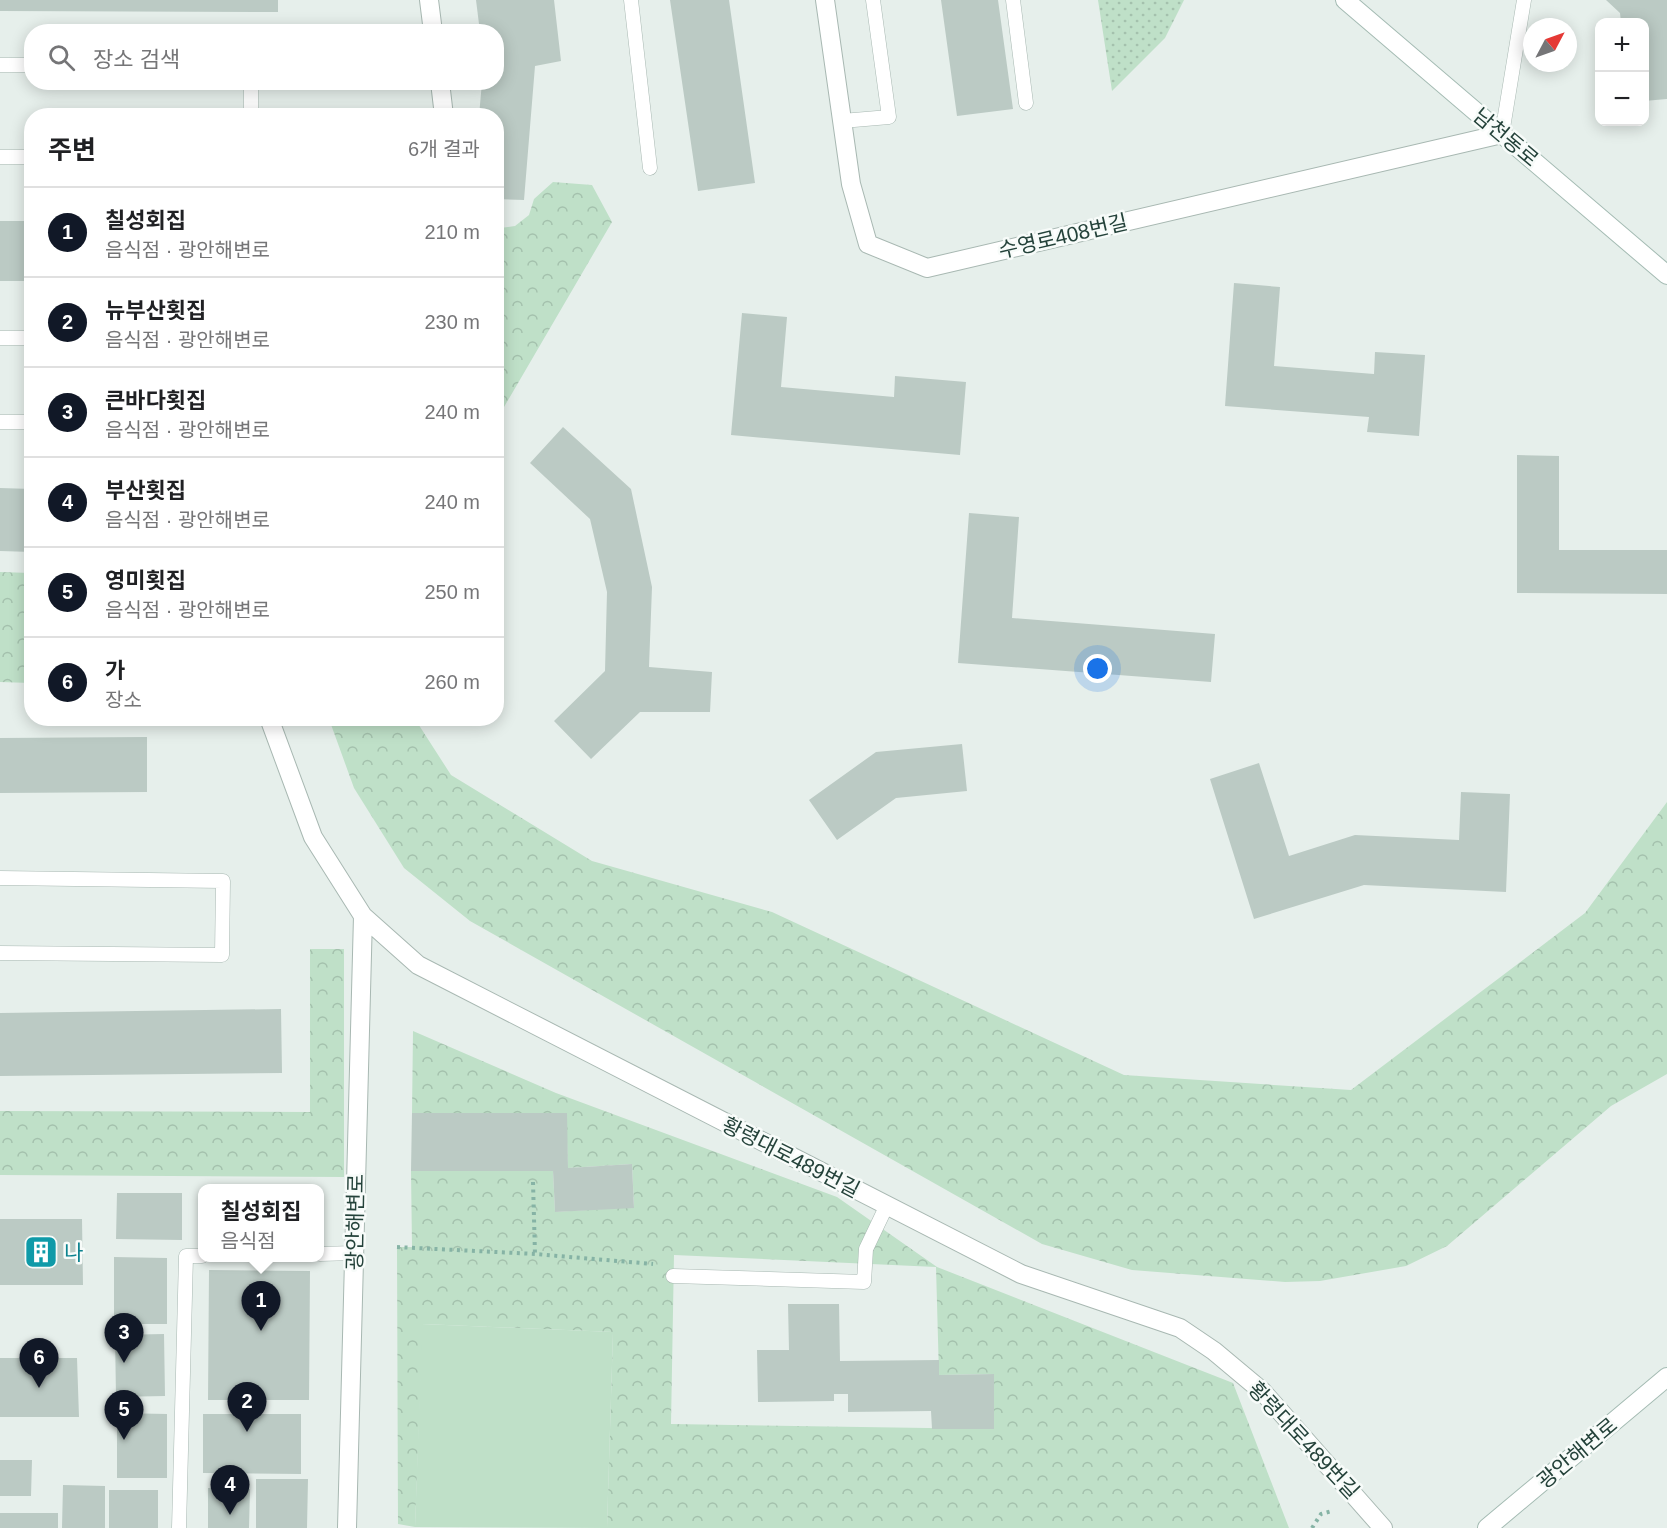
<!DOCTYPE html>
<html lang="ko">
<head>
<meta charset="utf-8">
<style>
	body { margin:0; font-family:Helvetica,"Noto Sans KR",sans-serif; background:#f6f6f6; color:#202124 }
	.controls { position:absolute; right:18px; top:18px; display:grid; overflow:hidden; border-radius:12px; box-shadow:0 3px 15px #0003 }
	.controls button { width:54px; height:54px; display:grid; place-items:center; padding:0; border:0; border-bottom:2px solid #e0e0e0; background:#fff; color:#202124; font:30px sans-serif }
	.compass { position:absolute; left:1523px; top:18px; width:54px; height:54px; border-radius:50%; background:#fff; box-shadow:0 3px 15px #0003; rotate:49deg }
	.you { position:absolute; left:1098px; top:669px; width:21px; height:21px; margin:-15px; border:4px solid #fff; border-radius:50%; background:#1a73e8; box-shadow:0 0 0 9px #1a73e833 }
	.badge { display:grid; place-items:center; width:39px; height:39px; border-radius:50%; background:#111827; color:#fff; font-size:20px; font-weight:700 }
	.pin { position:absolute; translate:-50% -50px; filter:drop-shadow(0 2px 3px #0008) }
	.pin::after { content:''; position:absolute; top:32px; width:21px; height:18px; background:inherit; clip-path:polygon(0 0,100% 0,50% 100%) }
	.popup { position:absolute; left:198px; top:1184px; width:126px; height:78px; box-sizing:border-box; display:grid; place-content:center; border-radius:12px; background:#fff; filter:drop-shadow(0 2px 4px #0005); font-size:20px; white-space:nowrap; color:#757577 }
	.popup b { font-size:22px; color:#202124 }
	.popup::after { content:''; position:absolute; left:50%; top:100%; margin-left:-12px; border:12px solid transparent; border-top-color:#fff }
	.list { margin:0; padding:0; list-style:none }
	h2 { display:flex; justify-content:space-between; align-items:center; height:78px; margin:0; padding:0 24px; font-size:26px }
	h2 small { font-size:20px; font-weight:400; color:#757577 }
	.list li { display:grid; grid-template-columns:39px 1fr auto; gap:18px; align-items:center; box-sizing:border-box; height:90px; padding:0 24px; border-top:2px solid #e0e0e0 }
	.list b { display:block; font-size:22px; white-space:nowrap }
	.list p { margin:0; font-size:20px; white-space:nowrap; color:#757577 }
	.list em { font-size:20px; font-style:normal; color:#757577 }
	.icon { flex:none; width:33px; height:33px; fill:none; stroke:currentColor; stroke-width:2; stroke-linecap:round; stroke-linejoin:round }
	.map { position:relative; flex:none; width:1667px; height:1528px; overflow:hidden }
	.search { position:absolute; background:#fff; box-shadow:0 3px 15px #0003; left:24px; top:24px; width:480px; height:66px; display:flex; align-items:center; gap:15px; box-sizing:border-box; padding:0 21px; border-radius:24px; color:#757577; font-size:22px }
	.panel { position:absolute; background:#fff; box-shadow:0 3px 15px #0003; left:24px; top:108px; width:480px; height:618px; border-radius:24px }
	.map>svg:first-child { display:block }
</style>
</head>
<body>
<div class="map">
<svg width="1667" height="1528" viewBox="0 0 1667 1528">
	<defs>
		<pattern id="grass-dots" width="8" height="8" patternUnits="userSpaceOnUse" patternTransform="scale(1.5)"><rect width="8" height="8" fill="#bfe0c8"/><path d="M2 2h.1M6 6h.1" fill="none" stroke="#a4c1ad" stroke-width="1.8" stroke-linecap="round"/></pattern>
		<pattern id="forest-crowns" width="20" height="18" patternUnits="userSpaceOnUse" patternTransform="scale(1.5)"><rect width="20" height="18" fill="#bfe0c8"/><path d="M2 6a3 3 0 1 1 6 0M12 15a3 3 0 1 1 6 0" fill="none" stroke="#a4c1ad"/></pattern>
	</defs>
	<rect width="100%" height="100%" fill="#e6efeb"/>
	<path fill="url(#grass-dots)" d="M1098,0H1184L1165,38L1112,91Z"/>
	<path fill="url(#forest-crowns)" fill-rule="evenodd" d="M553,182L592,185L612,222L497,419V234L500,228L515,226L529,215L534,199Z
		M0,572L31,573V683L0,682Z
		M329,719H415L451,775L592,861L772,912L1124,1075L1351,1090L1585,913L1667,802V1074L1611,1106L1447,1246L1406,1266L1320,1281L1285,1282L1132,1270L1042,1244L470,921L404,868L354,788Z
		M310,949H344V1177L0,1175V1111L310,1112Z
		M413,1031L556,1093L837,1197L937,1267L1233,1383L1289,1528H607L613,1332L423,1324L415,1527L398,1524L397,1247H412L411,1171H553L555,1212L634,1207L632,1164L568,1168L566,1113H412ZM674,1255L936,1267L939,1375L994,1374V1429L671,1424Z"/>
	<path fill="#bfe0c8" d="M422,1324L613,1332L607,1528L415,1527Z"/>
	<path fill="#bbcac4" d="M0,0H278V12L0,11Z
		M476,0H554L561,61L535,66L524,200L496,199V116H479L482,82H496V32H480Z
		M670,0H729L755,183L698,191Z
		M941,0H998L1013,109L957,116Z
		M1606,0H1667V99L1644,101V22H1621L1620,13Z
		M0,221H32V281H0Z
		M1234,283L1280,287L1274,366L1374,374L1375,352L1425,355L1419,436L1367,432L1369,417L1225,406Z
		M742,313L787,317L781,387L894,397L895,376L966,382L960,455L731,435Z
		M563,427L631,489L652,587L649,667L712,672L710,712H640L591,759L554,721L605,671L607,592L590,519L530,463Z
		M1517,455L1559,456V550H1667V594L1517,593Z
		M0,488L32,489V552L0,551Z
		M969,513L1019,517L1012,618L1215,634L1211,682L958,663Z
		M147,737V792L0,793V738Z
		M962,744L967,791L896,798L837,840L809,800L876,752Z
		M1259,763L1289,856L1355,835L1459,840L1461,792L1510,794L1506,892L1364,885L1254,919L1210,779Z
		M281,1009L282,1073L0,1076V1013Z
		M412,1113H567L568,1168L632,1164L634,1208L555,1212L553,1171H411Z
		M117,1193H182V1240L116,1239Z
		M0,1219H82L83,1285H0Z
		M114,1257L167,1258V1324H114Z
		M209,1270L310,1271L309,1400H208Z
		M788,1304H839L840,1361L939,1360V1375L994,1374V1429H932L931,1411L848,1412V1394H834V1401L758,1402L757,1350H789Z
		M164,1334L165,1396L116,1397L115,1335Z
		M0,1358H77L79,1417H0Z
		M117,1413L167,1414V1478H117Z
		M203,1414H301V1474L203,1473Z
		M0,1460H32L31,1496H0Z
		M256,1479H308L307,1528H256Z
		M63,1485L105,1486V1528H62Z
		M208,1488L250,1489L249,1528H208Z
		M109,1490H158V1528H109Z
		M0,1513H58V1528H0Z"/>
	<g fill="none" stroke-linecap="round" stroke-linejoin="round">
		<g stroke="#a8b8b2" stroke-width="15">
			<path id="lane" d="M631,0L650,168
				M1013,0L1026,103
				M0,65H32
				M251,116V82
				M842,121L889,117L873,0
				M1502,134L1524,0
				M0,157H32
				M0,338H32
				M0,422H32
				M0,878L223,881L222,955L0,953
				M320,1254L354,1253
				M673,1276L864,1282L866,1249L886,1207
				M179,1528L186,1256H202"/>
		</g>
		<g stroke="#a8b8b2" stroke-width="20">
			<path id="street" d="M429,0L433,32
				M825,0L851,184L868,244L927,268L1502,134
				M440,82L444,116
				M269,718L313,837L363,916L418,965L1021,1274L1180,1328L1214,1351L1263,1392L1383,1528
				M347,1528L363,916"/>
		</g>
		<g stroke="#a4bbb3" stroke-width="20">
			<path id="secondary" d="M1345,0L1667,275
				M1487,1528L1667,1377"/>
		</g>
		<path stroke="#86b3a5" stroke-width="4" stroke-dasharray="3 4.5" stroke-linecap="butt" d="M533,1182L535,1254
			M397,1247L535,1254L653,1264
			M1312,1528L1321,1514L1332,1511"/>
		<use href="#lane" stroke="#fff" stroke-width="14"/>
		<use href="#street" stroke="#fff" stroke-width="18"/>
		<use href="#secondary" stroke="#fff" stroke-width="18"/>
	</g>
	<defs>
		<g id="building-square" transform="scale(1.725)"><rect x="-9" y="-9" width="18" height="18" rx="4" fill="#0f9aa8" stroke="#f7fbf9"/><path d="M-4-6H4V6H1V3H-1V6H-4ZM-2.5-4.3h1.7v1.8h-1.7ZM.8-4.3h1.7v1.8H.8ZM-2.5-1h1.7V.8h-1.7ZM.8-1h1.7V.8H.8Z" fill="#fff"/></g>
	</defs>
	<g fill-rule="evenodd">
		<use href="#building-square" x="41" y="1252"/>
	</g>
	<g text-anchor="middle" dominant-baseline="central" stroke-width="5" stroke-linejoin="round" paint-order="stroke">
		<g font-size="21" fill="#24423a" stroke="#f7fbf9">
			<text transform="translate(1506 137) rotate(40)">남천동로</text>
			<text transform="translate(1063 236) rotate(-13)">수영로408번길</text>
			<text transform="translate(791 1157) rotate(27)">황령대로489번길</text>
			<text transform="translate(355 1222) rotate(-89)">광안해변로</text>
			<text transform="translate(1304 1440) rotate(47)">황령대로489번길</text>
			<text transform="translate(1577 1453) rotate(-40)">광안해변로</text>
		</g>
		<g font-size="21" fill="#0d838f" stroke="#f7fbf9" text-anchor="start">
			<text x="64" y="1252">나</text>
		</g>
	</g>
</svg>
<div class="controls">
<button>+</button>
<button>−</button>
</div>
<svg class="compass" viewBox="-18 -18 36 36"><path d="M0-13l5 13h-10z" fill="#e53935"/><path d="M0 13l5-13h-10z" fill="#757577"/></svg>
<div class="you"></div>
<div class="pin badge" style="left:261px;top:1331px">1</div>
<div class="popup"><b>칠성회집</b>음식점</div>
<div class="pin badge" style="left:247px;top:1432px">2</div>
<div class="pin badge" style="left:124px;top:1363px">3</div>
<div class="pin badge" style="left:230px;top:1515px">4</div>
<div class="pin badge" style="left:124px;top:1440px">5</div>
<div class="pin badge" style="left:39px;top:1388px">6</div>
<div class="search"><svg class="icon" aria-label="search" viewBox="0 0 24 24"><circle cx="10" cy="10" r="6"/><path d="M15 15l6 6"/></svg>장소 검색</div>
<section class="panel">
<h2>주변<small>6개 결과</small></h2>
<ul class="list">
<li><span class="badge">1</span><div><b>칠성회집</b><p>음식점 · 광안해변로</p></div><em>210 m</em></li>
<li><span class="badge">2</span><div><b>뉴부산횟집</b><p>음식점 · 광안해변로</p></div><em>230 m</em></li>
<li><span class="badge">3</span><div><b>큰바다횟집</b><p>음식점 · 광안해변로</p></div><em>240 m</em></li>
<li><span class="badge">4</span><div><b>부산횟집</b><p>음식점 · 광안해변로</p></div><em>240 m</em></li>
<li><span class="badge">5</span><div><b>영미횟집</b><p>음식점 · 광안해변로</p></div><em>250 m</em></li>
<li><span class="badge">6</span><div><b>가</b><p>장소</p></div><em>260 m</em></li>
</ul>
</section>
</div>
</body>
</html>
